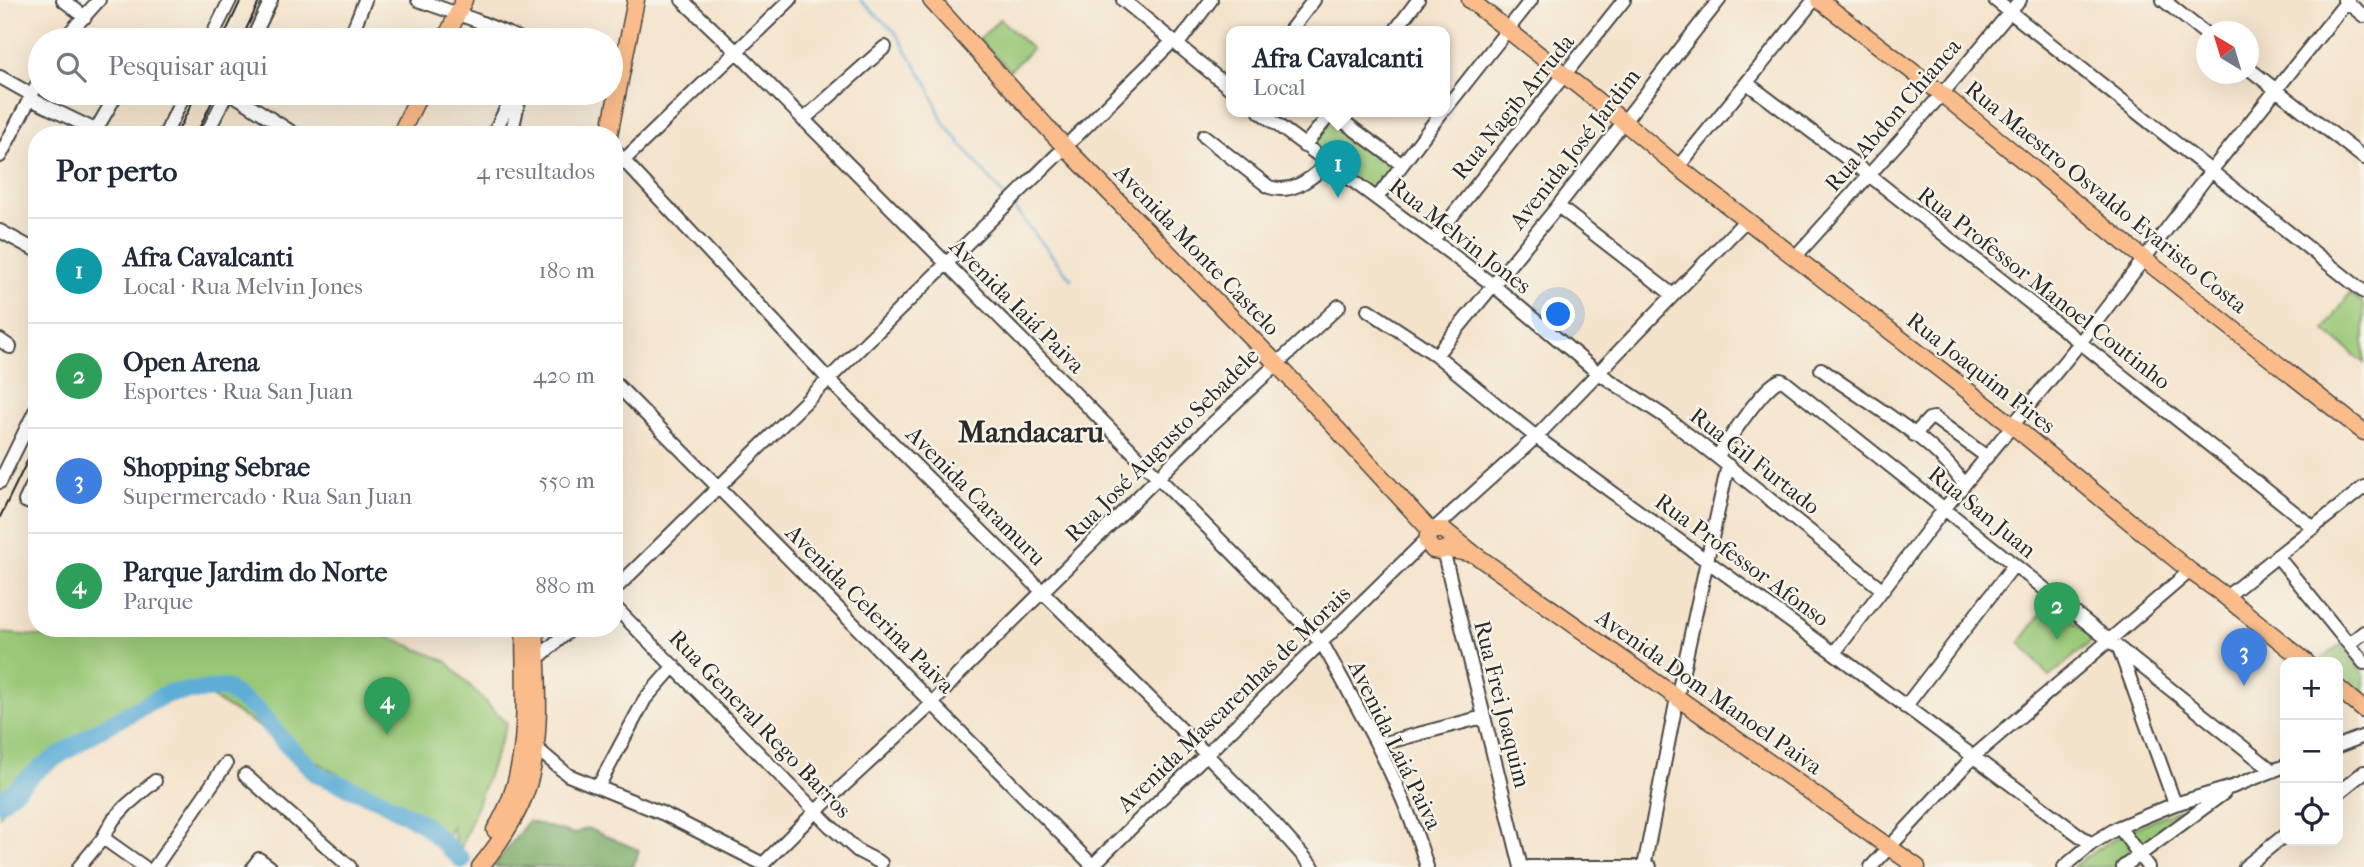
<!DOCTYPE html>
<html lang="pt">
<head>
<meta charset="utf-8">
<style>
	body { margin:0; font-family:"IM FELL French Canon",serif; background:#f6f6f7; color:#1f2937 }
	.controls { position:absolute; right:21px; bottom:21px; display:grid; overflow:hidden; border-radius:14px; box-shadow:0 7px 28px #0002 }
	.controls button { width:63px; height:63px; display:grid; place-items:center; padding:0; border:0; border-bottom:2px solid #e0e1e3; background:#fff; color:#1f2937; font:35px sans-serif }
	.compass { position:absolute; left:2196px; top:21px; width:63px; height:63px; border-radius:50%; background:#fff; box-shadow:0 7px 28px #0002; rotate:322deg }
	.you { position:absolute; left:1559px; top:315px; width:24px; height:24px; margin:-18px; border:5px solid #fff; border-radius:50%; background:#1a73e8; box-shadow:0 0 0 10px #1a73e833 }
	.badge { display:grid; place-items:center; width:46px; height:46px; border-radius:50%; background:#0f766e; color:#fff; font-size:23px; font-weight:700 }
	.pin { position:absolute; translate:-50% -58px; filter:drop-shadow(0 2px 4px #0008) }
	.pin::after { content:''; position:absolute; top:37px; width:24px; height:21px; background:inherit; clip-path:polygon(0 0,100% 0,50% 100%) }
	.popup { position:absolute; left:1226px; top:26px; width:224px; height:91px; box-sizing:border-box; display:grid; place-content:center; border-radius:14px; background:#fff; filter:drop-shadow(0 2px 5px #0005); font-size:23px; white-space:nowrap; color:#747a83 }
	.popup b { font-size:26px; color:#1f2937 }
	.popup::after { content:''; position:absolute; left:50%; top:100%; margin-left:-14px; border:14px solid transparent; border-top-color:#fff }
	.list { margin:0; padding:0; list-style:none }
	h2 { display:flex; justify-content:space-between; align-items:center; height:91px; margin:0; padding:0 28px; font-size:30px }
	h2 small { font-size:23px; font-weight:400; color:#747a83 }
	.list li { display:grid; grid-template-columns:46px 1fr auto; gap:21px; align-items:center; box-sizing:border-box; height:105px; padding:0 28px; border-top:2px solid #e0e1e3 }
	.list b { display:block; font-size:26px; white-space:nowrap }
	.list p { margin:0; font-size:23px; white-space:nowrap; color:#747a83 }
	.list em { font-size:23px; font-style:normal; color:#747a83 }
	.icon { flex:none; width:38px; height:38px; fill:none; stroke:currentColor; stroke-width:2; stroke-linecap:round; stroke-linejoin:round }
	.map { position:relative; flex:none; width:2364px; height:867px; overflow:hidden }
	.search { position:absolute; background:#fff; box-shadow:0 7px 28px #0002; left:28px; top:28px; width:595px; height:77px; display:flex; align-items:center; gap:18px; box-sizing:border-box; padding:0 24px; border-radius:38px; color:#747a83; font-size:26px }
	.panel { position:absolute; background:#fff; box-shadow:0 7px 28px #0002; left:28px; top:126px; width:595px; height:511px; border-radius:28px }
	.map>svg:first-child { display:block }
</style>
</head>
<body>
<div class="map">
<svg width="2364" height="867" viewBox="0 0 2364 867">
	<rect width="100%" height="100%" fill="#f7f3e8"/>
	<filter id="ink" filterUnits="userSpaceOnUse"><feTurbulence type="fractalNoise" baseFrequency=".0143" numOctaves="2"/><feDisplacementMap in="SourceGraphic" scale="14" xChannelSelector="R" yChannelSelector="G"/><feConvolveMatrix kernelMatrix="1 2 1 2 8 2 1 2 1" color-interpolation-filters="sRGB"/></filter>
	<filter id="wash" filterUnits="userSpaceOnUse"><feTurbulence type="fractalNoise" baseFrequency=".00686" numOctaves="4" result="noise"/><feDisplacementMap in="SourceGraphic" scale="28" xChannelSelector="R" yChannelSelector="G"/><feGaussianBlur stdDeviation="1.57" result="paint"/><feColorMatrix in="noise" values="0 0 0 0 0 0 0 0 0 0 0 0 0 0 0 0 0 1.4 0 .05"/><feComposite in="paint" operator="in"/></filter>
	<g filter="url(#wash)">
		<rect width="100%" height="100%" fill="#f4e3cb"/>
		<path fill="#99c877" stroke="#627a51" stroke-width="2" d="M1000,19L1032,49L1010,70L979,40Z
			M1332,113L1401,164L1375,196L1304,146Z
			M2350,293L2364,304V363L2325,330Z
			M2050,602L2094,639L2049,677L2020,642Z
			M107,628H368L446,661L507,724L458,856L452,826L445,844L380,800L199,690L102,728L16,789L0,815V633L102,641Z
			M2341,645L2364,674V698L2338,678V662H2318Z
			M2200,803L2115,867H2073C2111,836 2154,817 2200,803Z"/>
		<path fill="#7aac68" stroke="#526c4a" stroke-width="2" d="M528,821L574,834L587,828L639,850L633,867H494Z"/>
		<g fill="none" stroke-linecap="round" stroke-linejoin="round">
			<path stroke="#5dadd7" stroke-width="2.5" d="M860,0L895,32L928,85L943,122L1004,196
				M1014,208L1071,279"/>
			<path stroke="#5dadd7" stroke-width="18" d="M0,803L41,767L102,728L168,693L225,688L258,711L284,742L318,775L380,800L422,823L462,860"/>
		</g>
	</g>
	<g filter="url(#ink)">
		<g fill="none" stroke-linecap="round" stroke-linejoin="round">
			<g stroke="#494743" stroke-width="16">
				<path id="minor" d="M63,0L85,17
					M418,0L475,20L523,40
					M682,0L736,51L1322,643C1362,715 1404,788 1427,867
					M1123,0L1231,89
					M1995,0L2364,292
					M2163,0L2206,34
					M2344,0L2364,16
					M1289,32L1314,0
					M1394,32L1418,0
					M63,40L99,0
					M210,40L230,0
					M252,40L271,0
					M349,40L365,0
					M1178,44L1211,0
					M2248,68L2364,158
					M0,77L32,95
					M1747,83L1869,175L2314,528
					M231,93L296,135
					M31,99L95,130
					M1445,109L1531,0
					M1260,112L1493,285L1597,372L1664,416L1717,457L1883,590
					M1332,113L1401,164
					M803,120L885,47
					M93,135L116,95
					M165,135L185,93
					M206,135L227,93
					M493,135L514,93
					M511,135L518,104L513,95
					M1204,136L1269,187C1293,195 1311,178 1328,164
					M1304,146L1332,112
					M614,150L829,380L1207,755L1273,822L1313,867
					M0,156L40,79
					M624,160L790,0
					M1678,167L1814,0
					M1377,198L1442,112
					M1558,206L1673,295
					M0,231L37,251
					M1433,240L1624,0
					M1795,257L1942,94L2020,0
					M1368,310L1436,355L1536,437L1834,653L2091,844
					M0,340L10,347
					M1436,355L1558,206L1719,0
					M1821,369C1865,402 1936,439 1964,485
					M614,382L1094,867
					M1914,435L1929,419L1934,418L1987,457
					M1717,457C1729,440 1764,384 1781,380L1785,382L2273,771
					M37,476L25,501L37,506
					M0,482L37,407
					M1433,530L1536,437L1746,220
					M1443,550L1521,867
					M2277,556L2364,663
					M614,590L1173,41
					M2226,597L2364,487
					M614,606L829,825L858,851L881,863
					M2349,644L2364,632
					M2120,651L2175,804
					M1834,653L1945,508L2079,344L2211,171L2348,0
					M537,659L572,628
					M1905,707L2014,565
					M1377,745L1483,717
					M2338,746L2364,736
					M535,747L568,775L664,814L763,864L816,811L933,703L958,675L1208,428L1339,306
					M245,775L350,867
					M598,787L645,699L674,666
					M2338,793L2364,772
					M2119,827L2148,867
					M103,838L144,867
					M79,867L103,838L113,820L127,805L155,781
					M155,867L226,764
					M253,867L259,859L270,867
					M1091,867L1427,539
					M1529,867H1650
					M1644,867L1677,698L1728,465
					M1871,867L1974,756L2190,571
					M2064,867L2091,844L2119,827L2175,804L2232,787L2285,766
					M2123,867L2224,793
					M2245,867L2285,835"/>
			</g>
			<g stroke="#494743" stroke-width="19">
				<path id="major" d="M931,0L1064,146L1276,363L1431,531
					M1470,0L1624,122L1678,167L2012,425L2190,571L2221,593L2306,662
					M1819,0L1942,94L2144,259L2364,432
					M445,40L464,0
					M400,135L420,93
					M609,135L636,0
					M1474,554L1445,549L1440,551L1433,550L1427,542L1428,535L1433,530H1444L1474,554L1917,867
					M2338,688L2364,710
					M495,830C533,771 524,696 524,628
					M480,867C498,845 515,821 525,794C543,746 538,679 535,628"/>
			</g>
			<use href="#minor" stroke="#fff" stroke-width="12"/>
			<use href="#major" stroke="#f9bc8a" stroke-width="16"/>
			<path stroke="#2b2b2b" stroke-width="2" d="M222,40L241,0
				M241,40L260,0
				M176,135L197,93
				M196,135L216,93
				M0,517L37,441"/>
		</g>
	</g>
	<g text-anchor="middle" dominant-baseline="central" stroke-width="5" stroke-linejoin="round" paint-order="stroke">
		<g font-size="23" fill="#2b2b2b" stroke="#f7f3e8">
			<text transform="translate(1513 107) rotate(-51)">Rua Nagib Arruda</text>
			<text transform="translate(1893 115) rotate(-49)">Rua Abdon Chianca</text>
			<text transform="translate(1575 149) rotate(-52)">Avenida José Jardim</text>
			<text transform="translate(2106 197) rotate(39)">Rua Maestro Osvaldo Evaristo Costa</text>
			<text transform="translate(1460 236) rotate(38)">Rua Melvin Jones</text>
			<text transform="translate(1197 250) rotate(46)">Avenida Monte Castelo</text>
			<text transform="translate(2044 288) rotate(38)">Rua Professor Manoel Coutinho</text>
			<text transform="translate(1017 306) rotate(45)">Avenida Iaiá Paiva</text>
			<text transform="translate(1981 373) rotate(38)">Rua Joaquim Pires</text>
			<text transform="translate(1162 445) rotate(-45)">Rua José Augusto Sebadele</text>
			<text transform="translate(1755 461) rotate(38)">Rua Gil Furtado</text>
			<text transform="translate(976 496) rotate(45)">Avenida Caramuru</text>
			<text transform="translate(1982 512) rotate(39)">Rua San Juan</text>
			<text transform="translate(1742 560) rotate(36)">Rua Professor Afonso</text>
			<text transform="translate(870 609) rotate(45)">Avenida Celerina Paiva</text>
			<text transform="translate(1709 692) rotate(35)">Avenida Dom Manoel Paiva</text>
			<text transform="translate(1234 699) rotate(-44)">Avenida Mascarenhas de Morais</text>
			<text transform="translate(1502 704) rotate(76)">Rua Frei Joaquim</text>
			<text transform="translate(760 724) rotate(46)">Rua General Rego Barros</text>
			<text transform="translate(1395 745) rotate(64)">Avenida Laiá Paiva</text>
		</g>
		<g font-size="30" font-weight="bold" fill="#2b2b2b" stroke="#f7f3e8">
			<text x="1031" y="432">Mandacaru</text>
		</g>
	</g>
</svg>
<div class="controls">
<button>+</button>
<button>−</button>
<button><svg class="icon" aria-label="locate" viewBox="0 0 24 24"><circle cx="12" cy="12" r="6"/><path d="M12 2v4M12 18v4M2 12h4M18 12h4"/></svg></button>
</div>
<svg class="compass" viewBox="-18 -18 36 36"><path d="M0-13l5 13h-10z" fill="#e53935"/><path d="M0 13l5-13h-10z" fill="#747a83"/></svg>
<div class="you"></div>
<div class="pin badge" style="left:1338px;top:198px;background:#0f9aa8">1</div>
<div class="popup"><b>Afra Cavalcanti</b>Local</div>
<div class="pin badge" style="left:2057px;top:640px;background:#2e9e5b">2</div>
<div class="pin badge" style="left:2244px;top:686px;background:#3f7fe0">3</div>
<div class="pin badge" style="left:387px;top:735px;background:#2e9e5b">4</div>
<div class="search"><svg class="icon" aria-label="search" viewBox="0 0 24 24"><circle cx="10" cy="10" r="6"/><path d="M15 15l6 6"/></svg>Pesquisar aqui</div>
<section class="panel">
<h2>Por perto<small>4 resultados</small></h2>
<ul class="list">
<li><span class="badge" style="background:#0f9aa8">1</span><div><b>Afra Cavalcanti</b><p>Local · Rua Melvin Jones</p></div><em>180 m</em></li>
<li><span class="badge" style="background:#2e9e5b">2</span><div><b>Open Arena</b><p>Esportes · Rua San Juan</p></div><em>420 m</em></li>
<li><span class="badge" style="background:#3f7fe0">3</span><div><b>Shopping Sebrae</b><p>Supermercado · Rua San Juan</p></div><em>550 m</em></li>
<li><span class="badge" style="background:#2e9e5b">4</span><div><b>Parque Jardim do Norte</b><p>Parque</p></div><em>880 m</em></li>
</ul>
</section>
</div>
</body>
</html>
